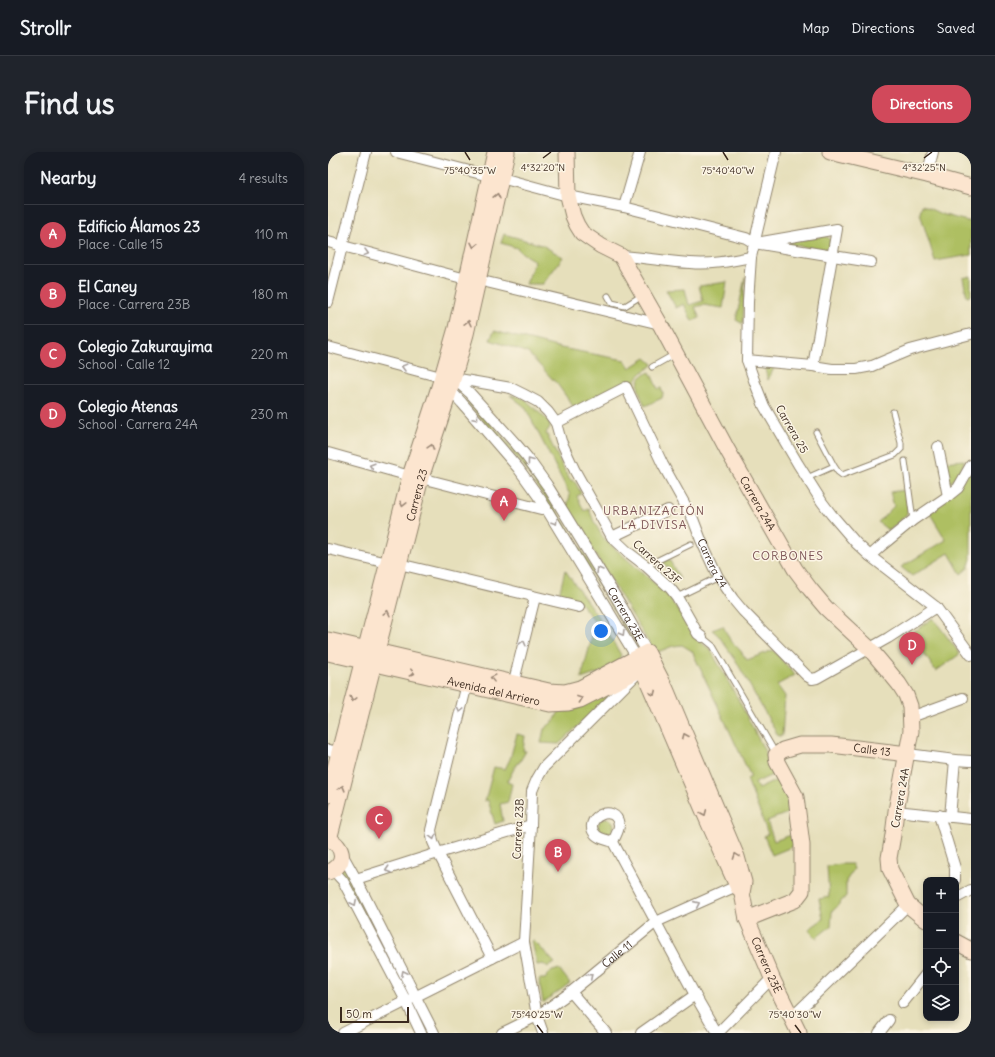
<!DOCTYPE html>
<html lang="en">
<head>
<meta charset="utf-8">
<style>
	body { margin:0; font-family:Delius,sans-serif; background:#20242c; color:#f1f3f6 }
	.controls { position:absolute; right:12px; bottom:12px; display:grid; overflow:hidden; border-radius:8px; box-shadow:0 2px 6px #0003 }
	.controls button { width:36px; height:36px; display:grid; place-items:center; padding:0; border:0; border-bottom:1px solid #363941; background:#171b24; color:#f1f3f6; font:20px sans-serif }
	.scale { position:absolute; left:12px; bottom:10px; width:69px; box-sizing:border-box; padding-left:4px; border:2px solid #3b2a1e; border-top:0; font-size:11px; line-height:14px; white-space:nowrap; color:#3b2a1e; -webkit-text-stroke:3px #fcf5e5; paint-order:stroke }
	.you { position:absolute; left:273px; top:479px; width:14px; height:14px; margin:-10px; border:3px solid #fff; border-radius:50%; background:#1a73e8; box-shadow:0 0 0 6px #1a73e833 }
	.badge { display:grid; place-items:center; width:26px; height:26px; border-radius:50%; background:#d1495b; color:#fff; font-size:13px; font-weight:700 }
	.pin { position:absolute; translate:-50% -33px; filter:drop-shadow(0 1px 2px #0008) }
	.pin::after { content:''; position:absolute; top:21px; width:14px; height:12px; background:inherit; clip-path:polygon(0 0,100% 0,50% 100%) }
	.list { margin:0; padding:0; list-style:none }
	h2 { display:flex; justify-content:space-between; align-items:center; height:52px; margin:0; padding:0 16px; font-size:17px }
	h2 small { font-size:13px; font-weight:400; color:#9ea1a6 }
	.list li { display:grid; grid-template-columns:26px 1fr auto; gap:12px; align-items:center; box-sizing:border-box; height:60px; padding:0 16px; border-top:1px solid #363941 }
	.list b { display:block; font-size:15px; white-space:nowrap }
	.list p { margin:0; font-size:13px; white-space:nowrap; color:#9ea1a6 }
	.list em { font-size:13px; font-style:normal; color:#9ea1a6 }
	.icon { flex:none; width:22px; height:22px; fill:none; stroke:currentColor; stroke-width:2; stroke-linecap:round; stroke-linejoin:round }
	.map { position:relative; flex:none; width:643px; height:881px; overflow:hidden; border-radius:16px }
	header { display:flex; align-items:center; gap:24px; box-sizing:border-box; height:56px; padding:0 20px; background:#171b24; border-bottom:1px solid #363941 }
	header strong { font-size:19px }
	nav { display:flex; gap:22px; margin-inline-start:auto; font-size:14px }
	.intro { display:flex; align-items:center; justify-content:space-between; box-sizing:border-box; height:96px; padding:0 24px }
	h1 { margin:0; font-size:28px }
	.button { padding:10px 18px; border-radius:16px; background:#d1495b; color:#fff; font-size:14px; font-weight:700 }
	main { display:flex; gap:24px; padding:0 24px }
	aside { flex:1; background:#171b24; border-radius:16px; box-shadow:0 2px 6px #0003 }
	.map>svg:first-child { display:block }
</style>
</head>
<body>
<header>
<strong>Strollr</strong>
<nav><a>Map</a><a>Directions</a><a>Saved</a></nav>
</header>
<div class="intro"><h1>Find us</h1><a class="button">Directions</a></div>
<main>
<aside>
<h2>Nearby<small>4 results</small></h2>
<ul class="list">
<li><span class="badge">A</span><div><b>Edificio Álamos 23</b><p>Place · Calle 15</p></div><em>110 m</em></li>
<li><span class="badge">B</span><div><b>El Caney</b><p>Place · Carrera 23B</p></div><em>180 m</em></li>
<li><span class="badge">C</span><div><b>Colegio Zakurayima</b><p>School · Calle 12</p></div><em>220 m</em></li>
<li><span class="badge">D</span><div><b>Colegio Atenas</b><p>School · Carrera 24A</p></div><em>230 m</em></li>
</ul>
</aside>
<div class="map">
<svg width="643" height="881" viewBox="0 0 643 881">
	<rect width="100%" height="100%" fill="#fcf5e5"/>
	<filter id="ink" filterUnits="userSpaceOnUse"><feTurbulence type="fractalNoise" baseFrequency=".025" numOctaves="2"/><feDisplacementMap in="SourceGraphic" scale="8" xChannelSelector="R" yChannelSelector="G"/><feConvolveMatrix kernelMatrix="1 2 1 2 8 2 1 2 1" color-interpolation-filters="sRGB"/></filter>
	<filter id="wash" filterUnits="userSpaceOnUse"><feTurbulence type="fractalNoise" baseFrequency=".012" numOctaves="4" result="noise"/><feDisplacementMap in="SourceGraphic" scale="16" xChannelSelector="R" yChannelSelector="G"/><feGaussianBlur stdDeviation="0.9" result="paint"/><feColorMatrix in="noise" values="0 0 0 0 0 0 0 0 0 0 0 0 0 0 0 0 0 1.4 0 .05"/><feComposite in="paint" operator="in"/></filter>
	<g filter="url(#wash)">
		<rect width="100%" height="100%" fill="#e6dfbb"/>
		<path fill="#aebf62" stroke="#747440" d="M594,53L613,62L643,70V103L607,109L592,61Z
			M176,82L214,93L235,105L215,132H198L207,109L200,105L193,100L189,96L173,91Z
			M498,84L502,88L501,97L498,98L458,92V90Z
			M643,124V144L639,145L635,126Z
			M417,126L415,172L408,168Z
			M399,130L395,156L375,153L367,155L372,166L364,169L356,152L348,156L338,138L357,137L361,153L375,149L371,134Z
			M166,179L233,196L297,208L302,216L318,206L325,212L324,214C309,223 303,228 310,245L308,246L300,229L247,257L230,233L200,201L162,188Z
			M450,212L446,216L440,228L436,214Z
			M322,220L330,237L333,236L335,242L334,246L317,254C314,246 306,234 313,225C315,223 319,221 322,220Z
			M182,243L193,245L199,249L221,270L222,275L218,281L241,327L247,330L253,341L249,344L256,359L261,357L266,370L276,387L340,443L365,482L372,490L382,497L410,547L448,621L427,631L430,637L447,629H452L460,646L462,660L439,669L446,689L463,683L466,694L444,703L436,684L440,682L419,627L423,625L364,499L354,493L345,494L327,501L239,355L242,343L197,255Z
			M141,247L198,312L213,334L304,480L301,482L230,366L196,314L138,249Z
			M636,308V311L630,322L620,333L616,310Z
			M643,318V407L640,416L633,422L621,401L584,424L573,415L618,388L601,360Z
			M577,338L580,359L578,363L561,379L550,370L566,354L562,340Z
			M341,407L352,427L334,410Z
			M237,418L272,468L293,503L287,515L253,527L268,470L252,451L231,443Z
			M605,466L632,502L608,519L582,482Z
			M395,474L402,488L412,498L419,508L445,498L467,523L449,533L457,544L454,584H450L407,507L390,483L384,478Z
			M289,537L231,592L213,591L216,577L227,568L231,559L245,558L257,553Z
			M189,582L197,584L195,599H198L191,611H189L179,630L184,632L180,650L172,652L175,669L167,672L160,648L157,649L166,615L177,617L182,607Z
			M270 674a8 8 0 1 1 16 0a8 8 0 1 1-16 0Z
			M513,712H524L526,717L518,729V744L504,760L503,774L488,786L481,777L495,767L491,747L501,745L499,714Z
			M16,713L83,842L79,844L11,720Z
			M204,789H206L227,811L219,815L215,812L209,813Z
			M231,817L242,831L216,850H215L211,827H217L222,820Z"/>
	</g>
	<g filter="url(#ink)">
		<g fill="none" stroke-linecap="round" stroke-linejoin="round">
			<g stroke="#90846c" stroke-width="7">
				<path id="lane" d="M280,144L284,151L297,154L313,144
					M324,215L347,202
					M488,280L506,314
					M577,309L585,368
					M479,326L506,314L510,320L514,323L567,303L573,297V291L565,260
					M318,414L363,392
					M349,445L390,425
					M374,485L385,494L448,602"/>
			</g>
			<g stroke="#90846c" stroke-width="12">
				<g id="street">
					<path d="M68,0L161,24"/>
					<path d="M448,0L423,105L420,150L419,208L427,231L436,254L470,312L494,350L503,362L528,391L542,404L608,455L643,503"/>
					<path d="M599,23L605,0"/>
					<path d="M173,26L240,44L296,55L418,86L426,91L505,104L543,110"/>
					<path d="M296,55L312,0"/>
					<path d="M0,90L138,127"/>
					<path d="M434,90L509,77L485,214"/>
					<path d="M293,104C316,105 339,110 362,111C382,113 403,109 423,105"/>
					<path d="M150,128L332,172"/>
					<path d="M0,150L38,0"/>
					<path d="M0,195L113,225"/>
					<path d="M419,208L485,214L504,217H528L544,214L582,198L643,182"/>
					<path d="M125,226L183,236L195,242L210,250L220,260L228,271L233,289L247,319L284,385L301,401L318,414L342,436L349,445L370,482L374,485"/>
					<path id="s1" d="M125,226L142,241L188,292L199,305L219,333L294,455L319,500"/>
					<path d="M122,238L134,251L190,316L213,348L309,506"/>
					<path id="s2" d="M228,271L298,235L335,313L365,367L373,388L390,425L405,447L415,459L479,524L484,527L489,526L560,486L608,455"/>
					<path d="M610,295L620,344"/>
					<path d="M0,301L82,324"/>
					<path d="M93,326L213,357L218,356"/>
					<path d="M284,385L340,358"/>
					<path d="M0,397L60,411"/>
					<path d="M542,404L552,395L585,368L620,344L630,336L643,313"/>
					<path d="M71,412L251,455"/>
					<path d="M140,528L103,678L105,690L110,701L164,806"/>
					<path d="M184,537L207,445"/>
					<path d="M583,565L635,546"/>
					<path d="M0,598L11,600"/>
					<path d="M580,602L627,608L643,609"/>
					<path d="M568,659L643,667"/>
					<path d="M611,663L627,716V728"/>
					<path d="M622,665L627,608"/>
					<path d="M285,690C287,684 291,679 291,673C288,649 252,667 268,683C272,687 280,688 285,690L367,843L389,881"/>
					<path d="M14,702L28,727L106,881"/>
					<path d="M5,718L15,729L78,849L93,881"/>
					<path d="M28,727L110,701L203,673"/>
					<path d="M628,746L643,738"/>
					<path d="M243,840L278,881"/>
					<path d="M575,851L598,822"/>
					<path d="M463,866L580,753"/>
					<path d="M15,881L196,790"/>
					<path id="s3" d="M174,881L209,864L243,840L328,770L413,732"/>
					<path d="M215,881L209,864L196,790L203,673L204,639L209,627L216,615L309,522"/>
					<path d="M313,881L367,843"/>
					<path d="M390,881L444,826"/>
					<path d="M551,881L561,868"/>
				</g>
			</g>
			<g stroke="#90846c" stroke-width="17">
				<g id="secondary">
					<path id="s4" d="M239,0L240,44L245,64L249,73L254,81L273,94L293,104L332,172L400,299L467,417L482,437L498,456L541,496L557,515L571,532L578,543L582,554L583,579L568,659L565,683L561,706L562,717L580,753L598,768"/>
					<path d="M502,0L599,23L643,35"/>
					<path id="s5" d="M0,488L221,539L237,540L252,536L319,500L338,537L409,705L416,730L414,741L419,767L444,826L471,881"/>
					<path id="s6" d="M0,501L222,552L240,551L252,548L325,511"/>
					<path d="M311,509L382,674L410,736"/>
					<path d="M0,643L82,324L111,235L128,176L167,0"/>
					<path d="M0,687C17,694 19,714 0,720"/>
					<path id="s7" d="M1,688L93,326L122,238L138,182L179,0"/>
					<path id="s8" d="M419,767L467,748L474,739V693L468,645L449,610L448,603L455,598L472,593H503L580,602"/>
					<path d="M628,790L643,798"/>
				</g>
			</g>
			<use href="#lane" stroke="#fff" stroke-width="5"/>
			<use href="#street" stroke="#fff" stroke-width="10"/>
			<use href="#secondary" stroke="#fce5cf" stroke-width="15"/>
		</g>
		<defs><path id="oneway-chevron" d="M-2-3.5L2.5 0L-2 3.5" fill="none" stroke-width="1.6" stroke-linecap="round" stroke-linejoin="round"/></defs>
		<g stroke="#9c8876">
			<use href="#oneway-chevron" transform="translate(169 44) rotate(-77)"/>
			<use href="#oneway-chevron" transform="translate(146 93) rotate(102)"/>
			<use href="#oneway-chevron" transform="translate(140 171) rotate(-77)"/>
			<use href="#oneway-chevron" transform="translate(103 295) rotate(-72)"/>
			<use href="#oneway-chevron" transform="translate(75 352) rotate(104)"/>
			<use href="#oneway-chevron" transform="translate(59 461) rotate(-76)"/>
			<use href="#oneway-chevron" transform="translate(84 521) rotate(13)"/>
			<use href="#oneway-chevron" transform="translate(165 526) rotate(-166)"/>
			<use href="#oneway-chevron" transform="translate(325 541) rotate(67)"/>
			<use href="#oneway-chevron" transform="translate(25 547) rotate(104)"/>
			<use href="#oneway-chevron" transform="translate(252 547) rotate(-20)"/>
			<use href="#oneway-chevron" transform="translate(357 584) rotate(-113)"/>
			<use href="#oneway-chevron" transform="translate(14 636) rotate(-75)"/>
			<use href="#oneway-chevron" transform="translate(376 661) rotate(67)"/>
			<use href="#oneway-chevron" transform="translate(408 704) rotate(-110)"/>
		</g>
		<g stroke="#a79f9a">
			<use href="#oneway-chevron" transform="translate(38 101) rotate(15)"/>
			<use href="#oneway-chevron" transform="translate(76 215) rotate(-165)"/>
			<use href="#oneway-chevron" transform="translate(148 266) rotate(49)"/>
			<use href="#oneway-chevron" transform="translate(202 309) rotate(-127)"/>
			<use href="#oneway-chevron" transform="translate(44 314) rotate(-164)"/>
			<use href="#oneway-chevron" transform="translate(227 370) rotate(58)"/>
			<use href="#oneway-chevron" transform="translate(271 418) rotate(-121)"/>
			<use href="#oneway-chevron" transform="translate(294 481) rotate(59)"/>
			<use href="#oneway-chevron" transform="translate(195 491) rotate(-76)"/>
			<use href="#oneway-chevron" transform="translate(132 558) rotate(104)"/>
			<use href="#oneway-chevron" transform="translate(105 685) rotate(76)"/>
			<use href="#oneway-chevron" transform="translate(60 718) rotate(162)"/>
			<use href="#oneway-chevron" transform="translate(26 751) rotate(63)"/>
			<use href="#oneway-chevron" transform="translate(369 752) rotate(-24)"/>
			<use href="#oneway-chevron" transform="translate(76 821) rotate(-117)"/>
			<use href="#oneway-chevron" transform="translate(262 824) rotate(-40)"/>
		</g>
	</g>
	<path fill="none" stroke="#3b2a1e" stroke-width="1.5" d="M137,0L142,8M395,0L400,8M215,6L223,0M596,6L604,0M209,873L215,881M467,873L473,881"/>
	<g text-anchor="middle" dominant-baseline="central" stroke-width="3" stroke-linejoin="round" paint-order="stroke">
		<g font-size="11" fill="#3b2a1e" stroke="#fcf5e5">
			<text transform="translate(464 277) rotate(60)">Carrera 25</text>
			<text stroke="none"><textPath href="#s7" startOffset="356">Carrera 23</textPath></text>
			<text stroke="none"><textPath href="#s4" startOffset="412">Carrera 24A</textPath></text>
			<text transform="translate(329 410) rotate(42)">Carrera 23F</text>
			<text stroke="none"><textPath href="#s2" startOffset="275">Carrera 24</textPath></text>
			<text stroke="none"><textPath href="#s1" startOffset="294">Carrera 23E</textPath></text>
			<text stroke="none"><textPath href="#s6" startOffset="170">Avenida del Arriero</textPath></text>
			<text stroke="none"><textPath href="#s8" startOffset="303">Calle 13</textPath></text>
			<text transform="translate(572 646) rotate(-80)">Carrera 24A</text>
			<text transform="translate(190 677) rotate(-87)">Carrera 23B</text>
			<text stroke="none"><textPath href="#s3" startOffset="140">Calle 11</textPath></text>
			<text stroke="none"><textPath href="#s5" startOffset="672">Carrera 23E</textPath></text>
		</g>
		<g font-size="12" letter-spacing="1" fill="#7e5657" stroke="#fcf5e5">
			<text x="326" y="358">URBANIZACIÓN<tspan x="326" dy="14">LA DIVISA</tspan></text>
			<text x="460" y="403">CORBONES</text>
		</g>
	</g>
	<g font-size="10" text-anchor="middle" fill="#3b2a1e" stroke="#fcf5e5" stroke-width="3" stroke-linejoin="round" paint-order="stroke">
		<text x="215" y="19">4°32'20"N</text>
		<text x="596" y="19">4°32'25"N</text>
		<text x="142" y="22">75°40'35"W</text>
		<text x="400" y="22">75°40'40"W</text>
		<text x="209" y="866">75°40'25"W</text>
		<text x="467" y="866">75°40'30"W</text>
	</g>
</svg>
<div class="controls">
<button>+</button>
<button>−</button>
<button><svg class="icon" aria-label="locate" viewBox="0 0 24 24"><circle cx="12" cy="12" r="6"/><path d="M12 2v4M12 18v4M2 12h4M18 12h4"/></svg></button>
<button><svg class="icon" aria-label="layers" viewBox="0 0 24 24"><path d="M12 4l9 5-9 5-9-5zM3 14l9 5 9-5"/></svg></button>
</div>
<div class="scale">50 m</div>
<div class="you"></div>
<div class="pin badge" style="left:176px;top:369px">A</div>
<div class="pin badge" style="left:230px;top:720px">B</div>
<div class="pin badge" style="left:51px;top:687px">C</div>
<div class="pin badge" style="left:584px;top:513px">D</div>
</div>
</main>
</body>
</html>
